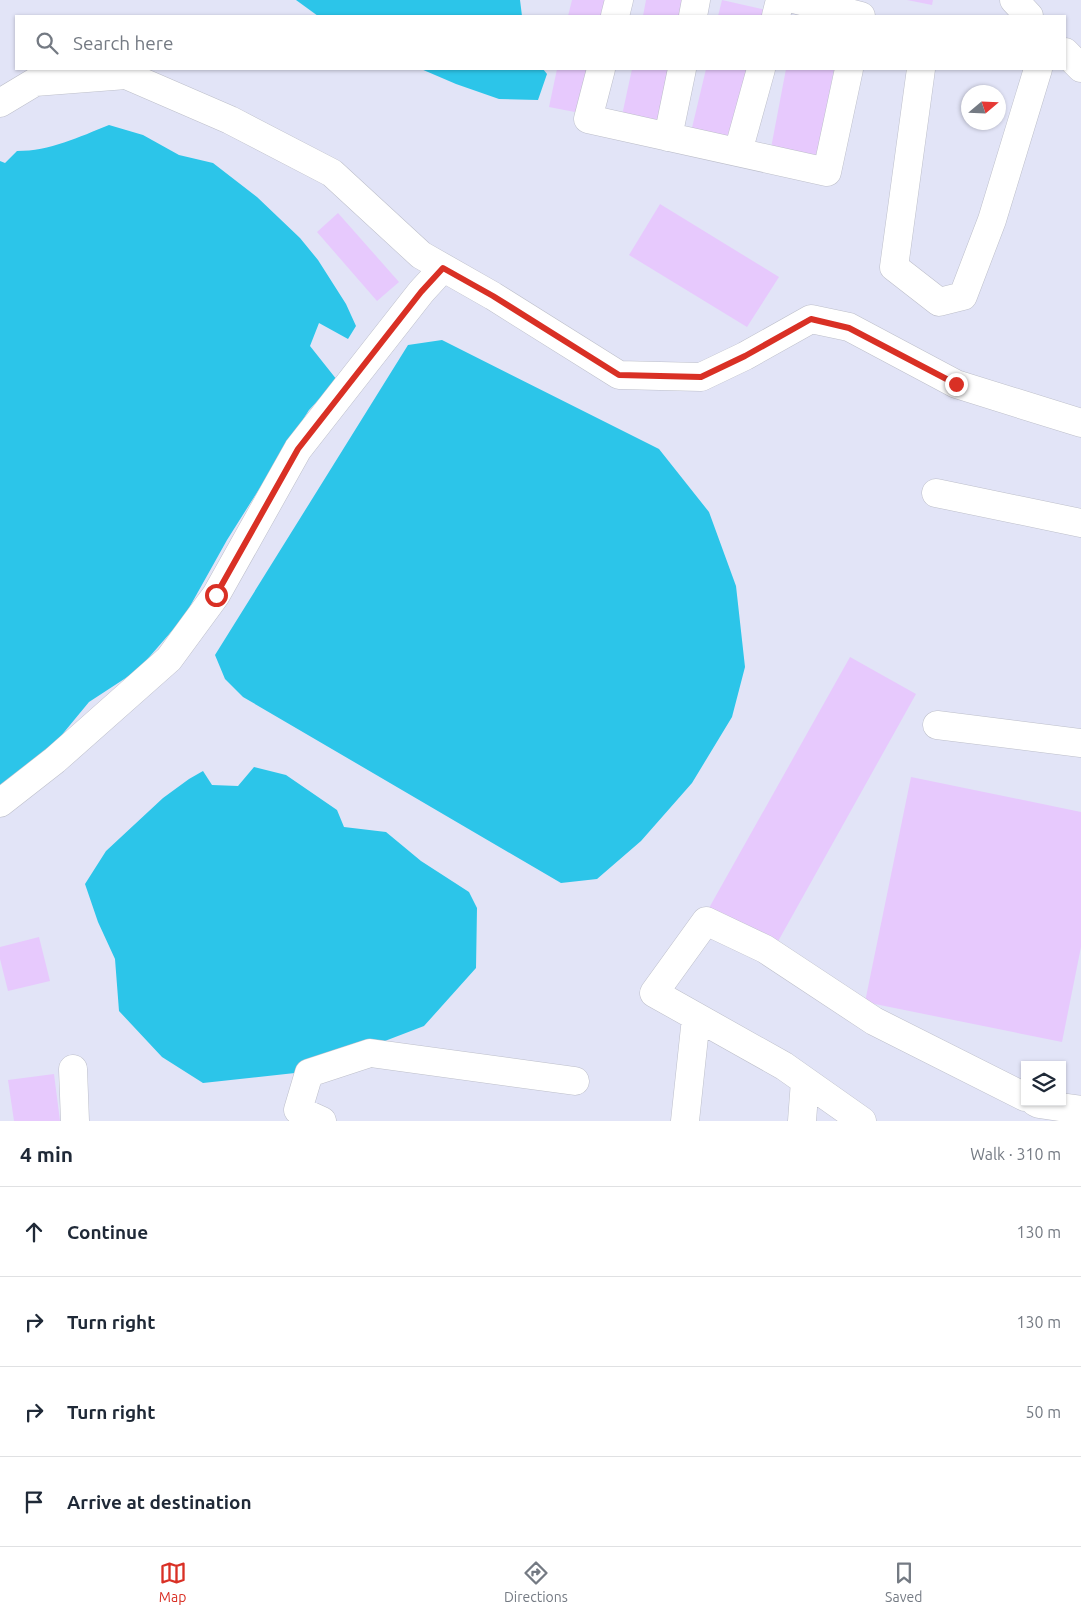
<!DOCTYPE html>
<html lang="en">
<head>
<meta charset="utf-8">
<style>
	body { margin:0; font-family:Ubuntu,sans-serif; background:#f6f6f7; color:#1f2937 }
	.controls { position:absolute; right:15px; bottom:15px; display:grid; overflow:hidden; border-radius:0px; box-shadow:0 1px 4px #0004 }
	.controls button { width:45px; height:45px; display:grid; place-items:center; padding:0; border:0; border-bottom:1px solid #e0e1e3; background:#fff; color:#1f2937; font:25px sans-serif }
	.compass { position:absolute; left:961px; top:85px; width:45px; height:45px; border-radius:50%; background:#fff; box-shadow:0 1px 4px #0004; rotate:71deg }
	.stop { position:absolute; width:15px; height:15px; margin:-11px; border:4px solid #d93025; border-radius:50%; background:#fff }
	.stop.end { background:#d93025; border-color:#fff; box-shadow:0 1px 5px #0008 }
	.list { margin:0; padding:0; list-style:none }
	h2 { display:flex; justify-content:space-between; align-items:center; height:65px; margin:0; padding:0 20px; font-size:21px }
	h2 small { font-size:16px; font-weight:400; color:#747a83 }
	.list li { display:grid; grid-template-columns:32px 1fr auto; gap:15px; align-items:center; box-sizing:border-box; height:90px; padding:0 20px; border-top:1px solid #e0e1e3 }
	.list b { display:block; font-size:19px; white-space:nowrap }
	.list em { font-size:16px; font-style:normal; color:#747a83 }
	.icon { flex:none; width:28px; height:28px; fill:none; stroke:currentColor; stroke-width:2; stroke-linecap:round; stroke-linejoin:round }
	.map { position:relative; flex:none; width:1081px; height:1121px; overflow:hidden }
	.search { position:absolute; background:#fff; box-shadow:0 1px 4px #0004; left:15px; right:15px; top:15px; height:55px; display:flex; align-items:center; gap:12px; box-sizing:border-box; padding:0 18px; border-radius:0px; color:#747a83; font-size:19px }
	.sheet { height:425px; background:#fff }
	nav { display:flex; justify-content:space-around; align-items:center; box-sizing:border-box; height:70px; border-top:1px solid #e0e1e3; background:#fff; font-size:14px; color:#747a83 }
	nav a { display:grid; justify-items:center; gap:2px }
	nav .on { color:#d93025 }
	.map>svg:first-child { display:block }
</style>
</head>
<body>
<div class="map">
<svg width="1081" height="1121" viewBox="0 0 1081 1121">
	<rect width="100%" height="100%" fill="#eef0fc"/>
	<path fill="#e2e4f7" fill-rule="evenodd" d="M0,0H1081V1121H0ZM16,16H1065V69H16ZM968,92H998V122H968ZM1025,1065H1062V1102H1025Z"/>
	<path fill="#2cc5e9" d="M296,0H520L522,16H318Z
		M421,69H543L547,74L538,100L499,99L456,84Z
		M109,125L143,135L179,155L213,163L257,197L300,238L318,260L346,304L356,326L348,339L319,323L310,346L337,380L309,410L227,540L184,617L138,670L89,702L51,748L0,786V161L5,163L17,151C50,151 79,137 109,125Z
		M442,340L659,449L709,512L736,586L745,667L732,717L692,783L641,841L597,879L561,883L243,697L225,679L215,655L408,345Z
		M254,767L286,775L337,810L344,827L386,832L421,861L469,892L477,908L476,968L424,1026L304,1072L203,1083L162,1057L119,1011L115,959L98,922L85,884L106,851L163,798L189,779L203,771L212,785L238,786Z"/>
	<path fill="#e7c9fd" d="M572,0H609L605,16H568Z
		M646,0H688L684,16H643Z
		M722,0L766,10L765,16H718Z
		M907,0H933L932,5Z
		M557,69H594L585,114L549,107Z
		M632,69H674L662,129L621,120Z
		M706,69H753L736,142L691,132Z
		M786,69H834L817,157L771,148Z
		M660,204L779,277L747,327L629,255Z
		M338,213L399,282L377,301L317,232Z
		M850,657L916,694L776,945L709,908Z
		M911,777L1081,812V947L1062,1042L865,1002Z
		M39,937L50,981L8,991L0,959V947Z
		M54,1074L60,1121H14L8,1080Z"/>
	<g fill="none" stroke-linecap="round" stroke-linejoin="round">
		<g stroke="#bdbfca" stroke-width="29">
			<path id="minor" d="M797,0L861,16
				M1014,0L1029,16
				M615,16L619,0
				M693,16L696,0
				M776,16L780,0
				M1065,52L1081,68
				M601,69L588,119L827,172L849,69
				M921,69L894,267L939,302L963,296L992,220L1038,69
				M0,103L35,82L126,75L230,120L332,173L421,255L493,296L619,375L701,377L745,356L811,319L849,327L956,384L1081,423
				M668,137L682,69
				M738,152L761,69
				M936,493L1081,523
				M937,725L1081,743
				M0,803L55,760L169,659L216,595L298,449L421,292L443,268
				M73,1069L75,1121
				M1035,1102L1039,1104L1081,1110
				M322,1121L298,1110L309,1073L370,1053L575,1081
				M685,1121L696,1018
				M802,1121L805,1081
				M862,1121L784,1066L654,993L706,921L765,949L874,1021L1025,1097"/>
		</g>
		<use href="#minor" stroke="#fff" stroke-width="28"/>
	</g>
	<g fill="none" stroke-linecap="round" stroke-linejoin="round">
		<path stroke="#d93025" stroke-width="6" d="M216,595L298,449L421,292L443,268L493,296L619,375L701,377L745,356L811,319L849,328L956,384"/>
	</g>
</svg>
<div class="controls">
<button><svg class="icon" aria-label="layers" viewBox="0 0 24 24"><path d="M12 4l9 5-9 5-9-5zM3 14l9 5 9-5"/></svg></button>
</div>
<svg class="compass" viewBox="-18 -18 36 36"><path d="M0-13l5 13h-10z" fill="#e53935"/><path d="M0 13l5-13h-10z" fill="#747a83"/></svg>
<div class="stop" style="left:216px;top:595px"></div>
<div class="stop end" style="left:956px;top:384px"></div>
<div class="search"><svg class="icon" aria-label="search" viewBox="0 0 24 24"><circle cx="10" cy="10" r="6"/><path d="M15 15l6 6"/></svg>Search here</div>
</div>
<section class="sheet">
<h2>4 min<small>Walk · 310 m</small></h2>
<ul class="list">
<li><svg class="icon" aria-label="ahead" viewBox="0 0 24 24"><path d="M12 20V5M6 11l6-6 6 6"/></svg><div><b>Continue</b></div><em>130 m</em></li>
<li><svg class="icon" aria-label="right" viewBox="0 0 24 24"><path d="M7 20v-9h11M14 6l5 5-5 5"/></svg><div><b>Turn right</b></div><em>130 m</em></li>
<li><svg class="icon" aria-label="right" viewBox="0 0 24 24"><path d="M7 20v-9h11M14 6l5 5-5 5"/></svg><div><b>Turn right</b></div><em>50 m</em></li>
<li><svg class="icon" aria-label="arrive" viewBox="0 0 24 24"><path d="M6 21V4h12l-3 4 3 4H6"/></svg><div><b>Arrive at destination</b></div></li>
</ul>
</section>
<nav>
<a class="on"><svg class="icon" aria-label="map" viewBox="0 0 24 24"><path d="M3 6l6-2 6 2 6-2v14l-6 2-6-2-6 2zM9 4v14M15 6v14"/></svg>Map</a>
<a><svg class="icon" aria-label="directions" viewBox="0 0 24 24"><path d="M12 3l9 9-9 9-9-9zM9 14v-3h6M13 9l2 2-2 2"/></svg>Directions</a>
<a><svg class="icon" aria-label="saved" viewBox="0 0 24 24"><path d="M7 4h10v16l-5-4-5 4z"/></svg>Saved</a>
</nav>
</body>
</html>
